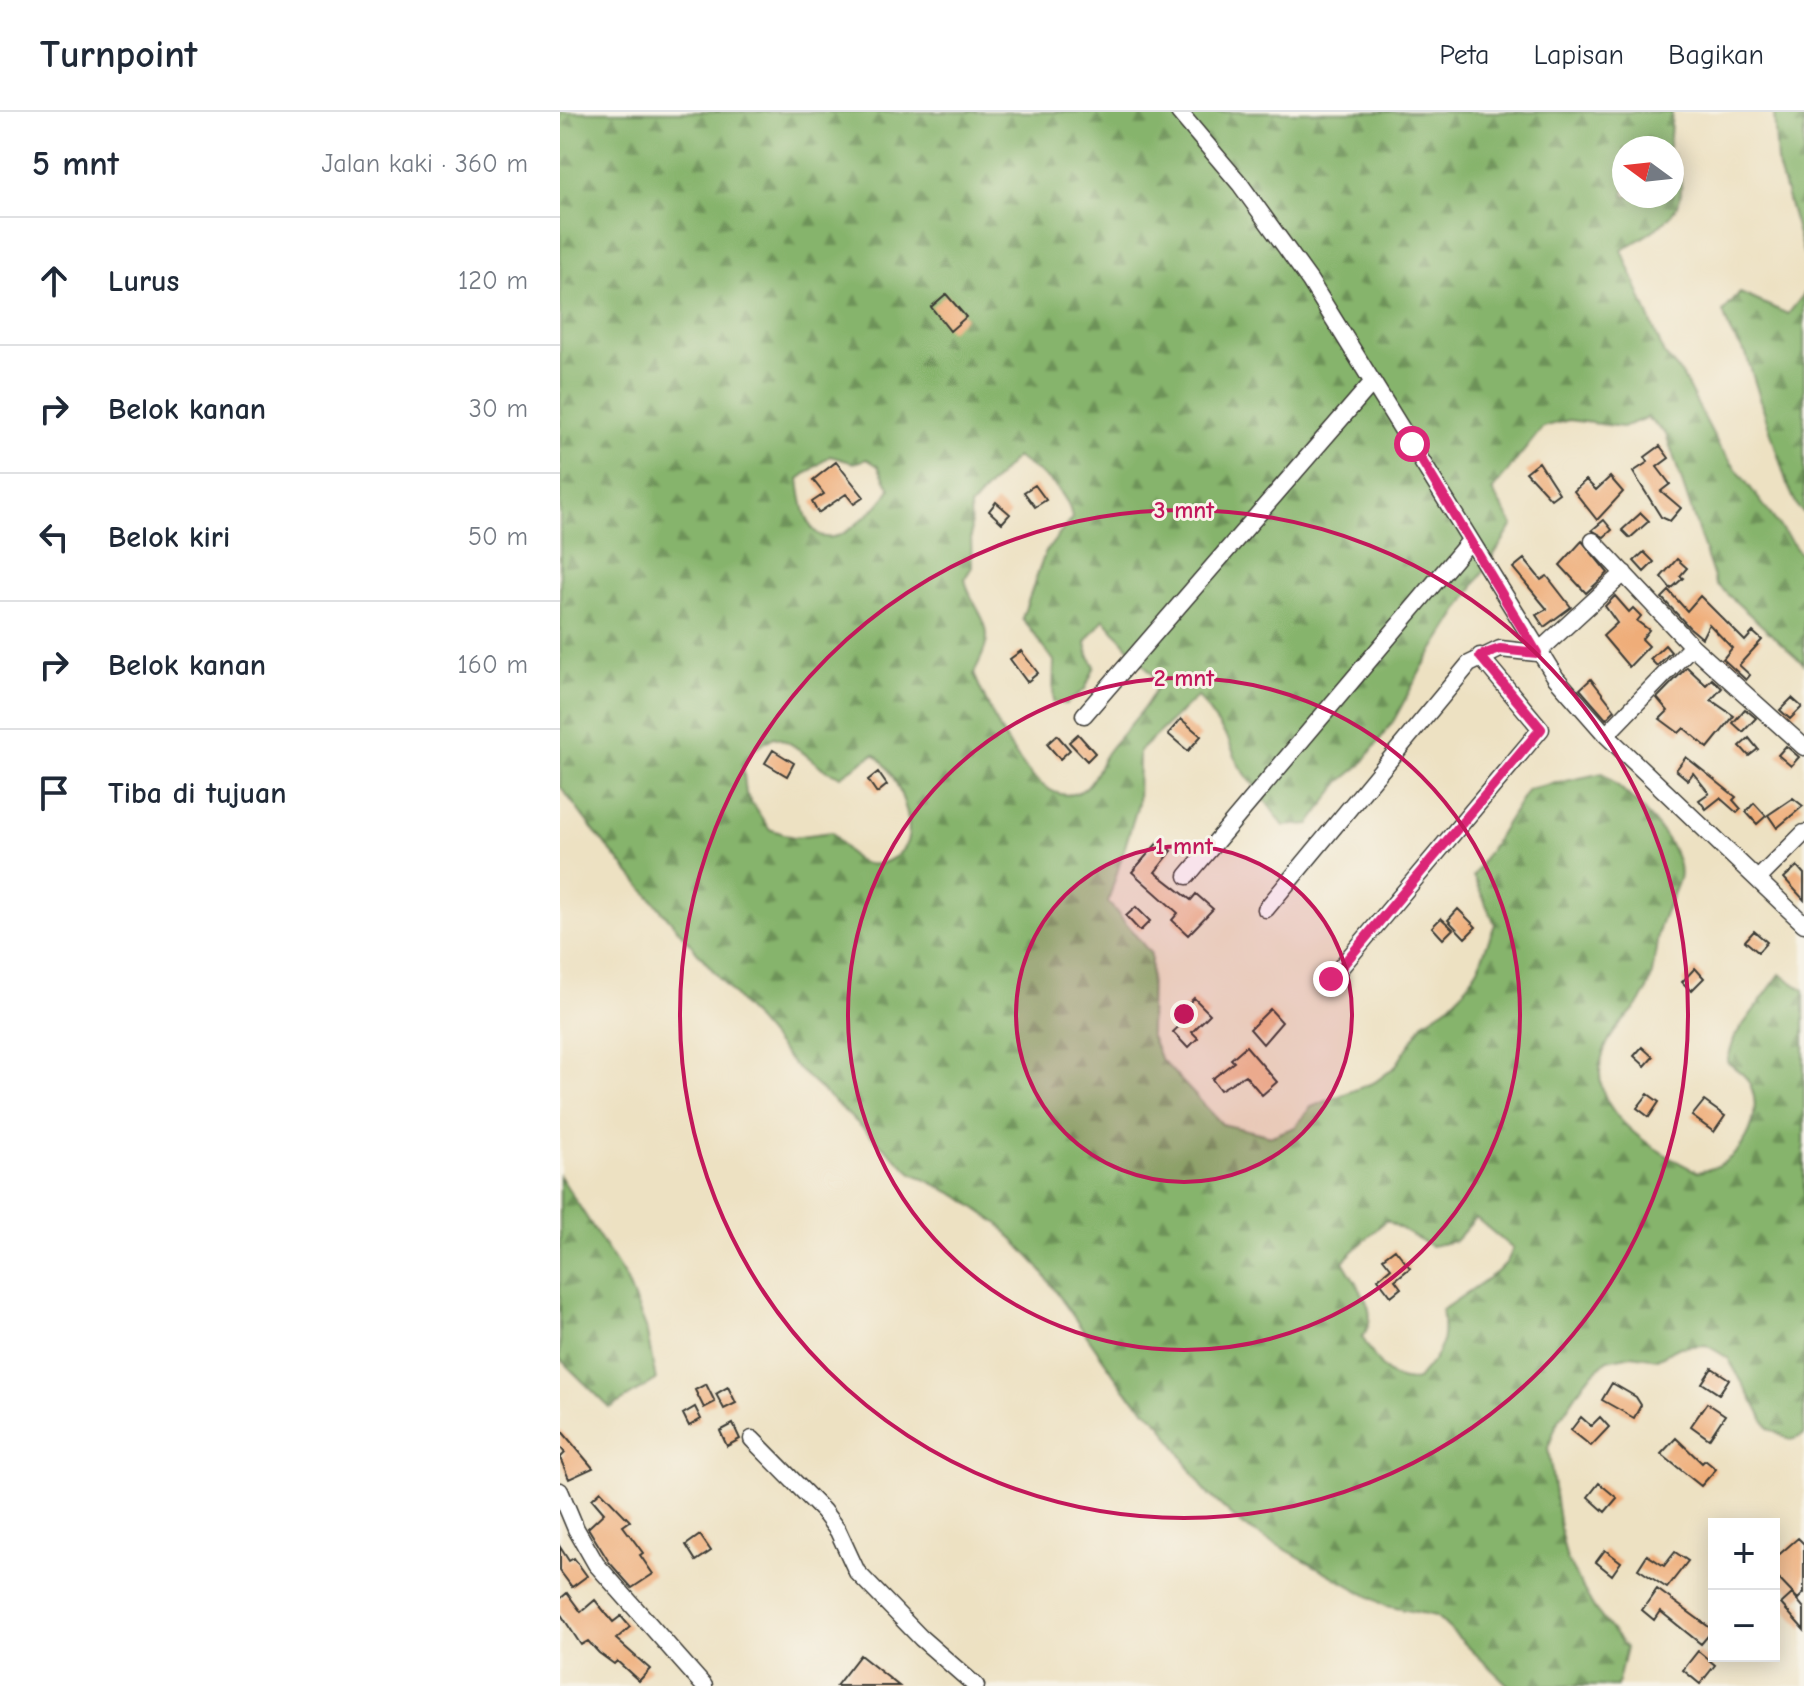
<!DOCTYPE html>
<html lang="id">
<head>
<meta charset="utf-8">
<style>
	body { margin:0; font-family:"Comic Neue",sans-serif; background:#f2f2f3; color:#1f2937 }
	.controls { position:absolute; right:24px; bottom:24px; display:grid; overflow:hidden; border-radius:0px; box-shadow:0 4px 20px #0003 }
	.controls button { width:72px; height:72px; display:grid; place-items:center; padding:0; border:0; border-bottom:2px solid #e0e1e3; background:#fff; color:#1f2937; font:40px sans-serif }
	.compass { position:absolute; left:1052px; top:24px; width:72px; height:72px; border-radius:50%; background:#fff; box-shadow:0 4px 20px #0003; rotate:285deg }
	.stop { position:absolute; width:24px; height:24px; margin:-18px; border:6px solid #db2777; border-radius:50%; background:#fff }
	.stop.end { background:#db2777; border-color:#fff; box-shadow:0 2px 8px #0008 }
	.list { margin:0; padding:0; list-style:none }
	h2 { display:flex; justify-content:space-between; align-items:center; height:104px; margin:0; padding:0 32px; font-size:34px }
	h2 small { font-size:26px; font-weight:400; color:#747a83 }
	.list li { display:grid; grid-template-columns:52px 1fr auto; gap:24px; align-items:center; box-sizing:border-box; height:128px; padding:0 32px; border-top:2px solid #e0e1e3 }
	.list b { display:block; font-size:30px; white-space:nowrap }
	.list em { font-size:26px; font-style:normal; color:#747a83 }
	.icon { flex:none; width:44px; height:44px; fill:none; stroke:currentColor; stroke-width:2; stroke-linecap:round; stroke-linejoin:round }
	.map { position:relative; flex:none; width:1244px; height:1574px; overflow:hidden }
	header { display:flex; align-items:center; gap:48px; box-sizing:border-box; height:112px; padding:0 40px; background:#fff; border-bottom:2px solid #e0e1e3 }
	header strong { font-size:38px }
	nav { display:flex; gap:44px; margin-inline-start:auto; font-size:28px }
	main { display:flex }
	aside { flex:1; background:#fff }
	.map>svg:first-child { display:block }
</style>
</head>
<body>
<header>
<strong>Turnpoint</strong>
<nav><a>Peta</a><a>Lapisan</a><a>Bagikan</a></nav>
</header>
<main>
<aside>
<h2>5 mnt<small>Jalan kaki · 360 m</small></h2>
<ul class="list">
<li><svg class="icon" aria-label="ahead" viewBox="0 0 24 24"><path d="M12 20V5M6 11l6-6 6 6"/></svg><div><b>Lurus</b></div><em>120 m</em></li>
<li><svg class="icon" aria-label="right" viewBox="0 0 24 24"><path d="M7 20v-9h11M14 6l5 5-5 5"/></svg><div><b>Belok kanan</b></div><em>30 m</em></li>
<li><svg class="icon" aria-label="left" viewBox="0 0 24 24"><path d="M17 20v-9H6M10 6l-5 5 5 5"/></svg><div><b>Belok kiri</b></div><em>50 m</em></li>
<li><svg class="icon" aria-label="right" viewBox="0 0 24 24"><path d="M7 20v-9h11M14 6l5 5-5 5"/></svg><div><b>Belok kanan</b></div><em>160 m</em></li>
<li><svg class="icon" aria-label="arrive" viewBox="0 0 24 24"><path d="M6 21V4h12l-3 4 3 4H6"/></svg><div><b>Tiba di tujuan</b></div></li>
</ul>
</aside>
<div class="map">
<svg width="1244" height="1574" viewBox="0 0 1244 1574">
	<defs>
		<pattern id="forest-firs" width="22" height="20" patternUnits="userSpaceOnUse" patternTransform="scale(2)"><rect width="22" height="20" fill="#86b46c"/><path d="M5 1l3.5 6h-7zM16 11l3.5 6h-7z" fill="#6d9258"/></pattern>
	</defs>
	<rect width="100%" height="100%" fill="#f7f3e8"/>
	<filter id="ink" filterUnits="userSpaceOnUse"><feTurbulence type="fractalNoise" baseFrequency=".0125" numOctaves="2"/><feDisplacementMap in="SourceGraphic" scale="16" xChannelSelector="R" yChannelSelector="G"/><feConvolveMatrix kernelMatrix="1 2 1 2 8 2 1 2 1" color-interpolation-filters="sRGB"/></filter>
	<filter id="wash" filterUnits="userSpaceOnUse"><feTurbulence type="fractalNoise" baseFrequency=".006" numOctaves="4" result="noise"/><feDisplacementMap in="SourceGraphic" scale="32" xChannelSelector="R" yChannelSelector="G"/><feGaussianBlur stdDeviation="1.8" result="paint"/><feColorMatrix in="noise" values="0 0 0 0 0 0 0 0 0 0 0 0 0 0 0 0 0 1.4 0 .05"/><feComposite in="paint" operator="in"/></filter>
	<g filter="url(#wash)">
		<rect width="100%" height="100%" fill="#ede1c2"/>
		<path fill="url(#forest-firs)" stroke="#516844" stroke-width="2" fill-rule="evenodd" d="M0,0H1112L1109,36H1064V84H1112V42C1139,96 1103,113 1062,138L1104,242L1121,261L1159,334L1244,447V552L1156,472L1106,322L1087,306L1062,315L1009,308L983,315L932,379L953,413L862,556L834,608L801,653L780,670L750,712L724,714L678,652L668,627L638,584L579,639L578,692L548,790L591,842L590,922L600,946L662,1012L712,1024L735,1015L751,995L815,970L835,955L864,910L887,895L904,878L918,856L935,812L913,764L968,677L1043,661C1066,680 1127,733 1119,767C1114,784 1103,800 1099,818C1094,841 1095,869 1081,889C1070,904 1055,914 1047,932C1017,994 1090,1037 1138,1060C1145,1058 1155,1056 1161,1052C1189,1037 1206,994 1186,966C1182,960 1173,955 1167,950L1175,924L1220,862L1244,878V1323L1232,1328L1209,1317L1168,1246L1146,1233L1120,1235L1097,1247L1072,1243L1047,1248L1026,1268L997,1311L988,1336L1001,1422L1007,1448L1034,1496L1066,1536L1057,1574H949L876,1504L826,1494L682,1413L645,1379L601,1312L565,1278L478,1154L440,1113L400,1085L352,1061L234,953L37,723L0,674ZM270,344L294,351L307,347L318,354L330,377C322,391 311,400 299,410C255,449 243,407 239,367ZM456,345C479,361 508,376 512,406L485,441L462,506L494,549L493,590L506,592L525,577L535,554L528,543L526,530L544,507L592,562L597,574C586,598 565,618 549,638C539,650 535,671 521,679C474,704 427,593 414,562C418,551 427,537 427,526C428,505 407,487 405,466L412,455L410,395ZM214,625C241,631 255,658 281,664L314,642C333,655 353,703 348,726C344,746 315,760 297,748C288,742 279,728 272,720L233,725L209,717L186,682L183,653L193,638ZM916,1106L953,1137L947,1150L937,1160L882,1198C887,1235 880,1240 857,1268C827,1273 816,1247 802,1225C823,1198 796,1175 783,1149L826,1108L871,1134L895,1129Z
			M1214,0H1244V143L1217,50Z
			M1180,181L1228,202L1244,182V401L1238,396L1227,372L1186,242L1171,222L1163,200Z
			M0,1064L66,1167L86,1216L96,1268L50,1296L0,1247Z"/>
		<g id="blocks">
			<path fill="#efad79" d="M386,182L406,205L390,219L371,195Z
				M1100,334L1109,346L1097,355L1110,372L1101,379L1121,396L1110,409L1101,405L1073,360L1088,350L1085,345Z
				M276,350L304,385L294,392L286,382L258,401L252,390L264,382L253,368Z
				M979,350L999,381L991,387L966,360Z
				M1050,365L1063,380L1037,408L1014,379L1026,368L1036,378Z
				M475,373L486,388L475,395L464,380Z
				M436,390L450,402L442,411L429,399Z
				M1081,401L1089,409L1070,426L1062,418Z
				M1044,408L1052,418L1044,425L1032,418Z
				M1022,429L1048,461L1026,481L1000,453Z
				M1084,440L1094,450L1084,460L1074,449Z
				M964,447L981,468L987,464L1011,495L984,515L976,503L987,497L953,456Z
				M1117,447L1127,456L1120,464L1123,466L1111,477L1101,465Z
				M1109,479L1127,499L1140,484L1185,529L1193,520L1202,528L1179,553L1190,563L1186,568L1163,547L1172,536L1149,512L1142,526L1129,515L1102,486Z
				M1055,484L1069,500L1073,496L1081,504L1077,509L1089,518L1082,527L1089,534L1069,555L1043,524L1057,511L1045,494Z
				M1105,533L1111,540L1097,554L1090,547Z
				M461,539L478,561L467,570L450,547Z
				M1127,555L1146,573L1152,567L1162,576L1151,588L1174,604L1148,636L1124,616L1119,621L1100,607L1108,599L1097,586Z
				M1031,567L1055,598L1046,607L1020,577Z
				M1232,586L1242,595L1230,607L1220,598Z
				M1185,597L1196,606L1183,620L1173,611Z
				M621,607L641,624L628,639L608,622Z
				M518,622L535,641L527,649L509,630Z
				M497,623L510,638L500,647L487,632Z
				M1189,626L1198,637L1189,644L1180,634Z
				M1226,634L1239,645L1231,654L1218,643Z
				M213,638L234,651L227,664L205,651Z
				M1126,645L1176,685L1173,688L1181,697L1177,701L1160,686L1146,697L1139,688L1149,681L1133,661L1128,668L1116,658Z
				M318,660L327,673L317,681L308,668Z
				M1233,686L1243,694L1217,716L1208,703Z
				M1194,691L1206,704L1197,712L1186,700Z
				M599,729L612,739L595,760L631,788L636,782L653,797L628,823L612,808L618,801L572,760Z
				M1237,754L1244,762V788L1224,766Z
				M576,795L590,809L580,819L566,804Z
				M898,797L916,815L905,826L888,808Z
				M881,806L893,817L883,827L872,815Z
				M1194,819L1207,830L1198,840L1185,829Z
				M1135,856L1144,866L1131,879L1122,870Z
				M634,886L650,902L632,920L638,926L628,936L613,920L628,906L621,899Z
				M710,897L722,910L703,932L690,917Z
				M686,934L717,970L702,983L685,963L660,978L652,967L674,950L671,947Z
				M1082,935L1093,945L1085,954L1074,944Z
				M1088,982L1099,990L1089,1005L1077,996Z
				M1144,989L1165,1004L1154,1020L1132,1004Z
				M835,1137L850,1156L835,1168L841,1176L831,1184L818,1167L831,1156L823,1146Z
				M1152,1256L1169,1267L1159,1282L1142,1271Z
				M1052,1271L1076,1285L1081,1293L1074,1306L1042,1288Z
				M146,1272L155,1290L144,1296L135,1278Z
				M168,1275L176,1291L164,1297L156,1282Z
				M1147,1291L1165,1303L1149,1327L1131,1314Z
				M135,1295L141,1307L129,1314L123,1302Z
				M1021,1305L1031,1314L1040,1305L1049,1315L1031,1334L1011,1318Z
				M173,1312L180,1327L167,1334L160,1319Z
				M0,1317L33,1356L9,1367L0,1346L5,1341L0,1335Z
				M1116,1326L1142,1351L1145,1348L1156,1357L1141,1374L1101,1342Z
				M1039,1371L1057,1386L1045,1400L1028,1385Z
				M41,1379L70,1409L63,1414L83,1441L80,1443L93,1462L72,1476L49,1450L28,1416L44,1401L32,1387Z
				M140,1423L151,1439L136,1449L126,1433Z
				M1238,1426L1244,1432V1481L1238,1487L1214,1462V1447Z
				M0,1435L9,1449L14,1446L27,1464L12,1475L0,1459Z
				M1045,1438L1061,1450L1052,1463L1036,1450Z
				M1115,1440L1128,1449L1107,1476L1078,1457L1087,1443L1104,1454Z
				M1097,1477L1153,1518L1141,1532L1100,1499L1094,1508L1082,1498Z
				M7,1481L21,1500L35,1488L53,1510L61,1504L70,1515L56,1527L90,1557L79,1569L57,1549L54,1552L39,1541L28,1529L21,1533L0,1501V1487Z
				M1232,1482L1244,1496V1518L1221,1492Z
				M1138,1539L1155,1553L1140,1572L1123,1558Z
				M300,1543L339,1574H276Z"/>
		</g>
	</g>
	<g filter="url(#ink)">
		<use href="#blocks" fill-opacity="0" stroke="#3b3a35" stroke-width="2"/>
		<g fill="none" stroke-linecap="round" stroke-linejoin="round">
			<g stroke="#3b3a35" stroke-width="19">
				<path id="minor" d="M619,0L680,72L750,169L996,566L1046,623L1244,812
					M1033,429L1132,534L1244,635
					M524,603L811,272
					M1046,623L1132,534
					M627,764L909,430
					M1198,767L1244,721
					M706,797L909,552L940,537L977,541L1064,461
					M771,867L981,617L920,544
					M192,1327L263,1399L278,1419L297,1460L361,1526L416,1574
					M0,1379L16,1417L36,1452L144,1574"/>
			</g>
			<use href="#minor" stroke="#fff" stroke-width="16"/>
		</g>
	</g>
	<g fill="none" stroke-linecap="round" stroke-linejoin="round" filter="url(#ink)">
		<path stroke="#db2777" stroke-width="10" d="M771,867L981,617L920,544L940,537L977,541L852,332"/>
	</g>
	<circle cx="624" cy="902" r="168" fill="#c2185b" fill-opacity=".12"/>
	<g fill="none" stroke="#c2185b" stroke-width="4">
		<circle cx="624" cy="902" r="168"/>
		<circle cx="624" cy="902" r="336"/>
		<circle cx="624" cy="902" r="504"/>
	</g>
	<circle cx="624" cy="902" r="12" fill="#c2185b" stroke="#f7f3e8" stroke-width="4"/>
	<g font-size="24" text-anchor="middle" font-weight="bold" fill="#c2185b" stroke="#f7f3e8" stroke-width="6" stroke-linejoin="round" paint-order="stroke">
		<text x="624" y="406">3 mnt</text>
		<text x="624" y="574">2 mnt</text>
		<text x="624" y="742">1 mnt</text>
	</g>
</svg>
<div class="controls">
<button>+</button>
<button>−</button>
</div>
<svg class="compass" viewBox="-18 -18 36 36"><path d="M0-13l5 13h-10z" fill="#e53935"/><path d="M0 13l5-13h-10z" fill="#747a83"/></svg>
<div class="stop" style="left:852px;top:332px"></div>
<div class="stop end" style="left:771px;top:867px"></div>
</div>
</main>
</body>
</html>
